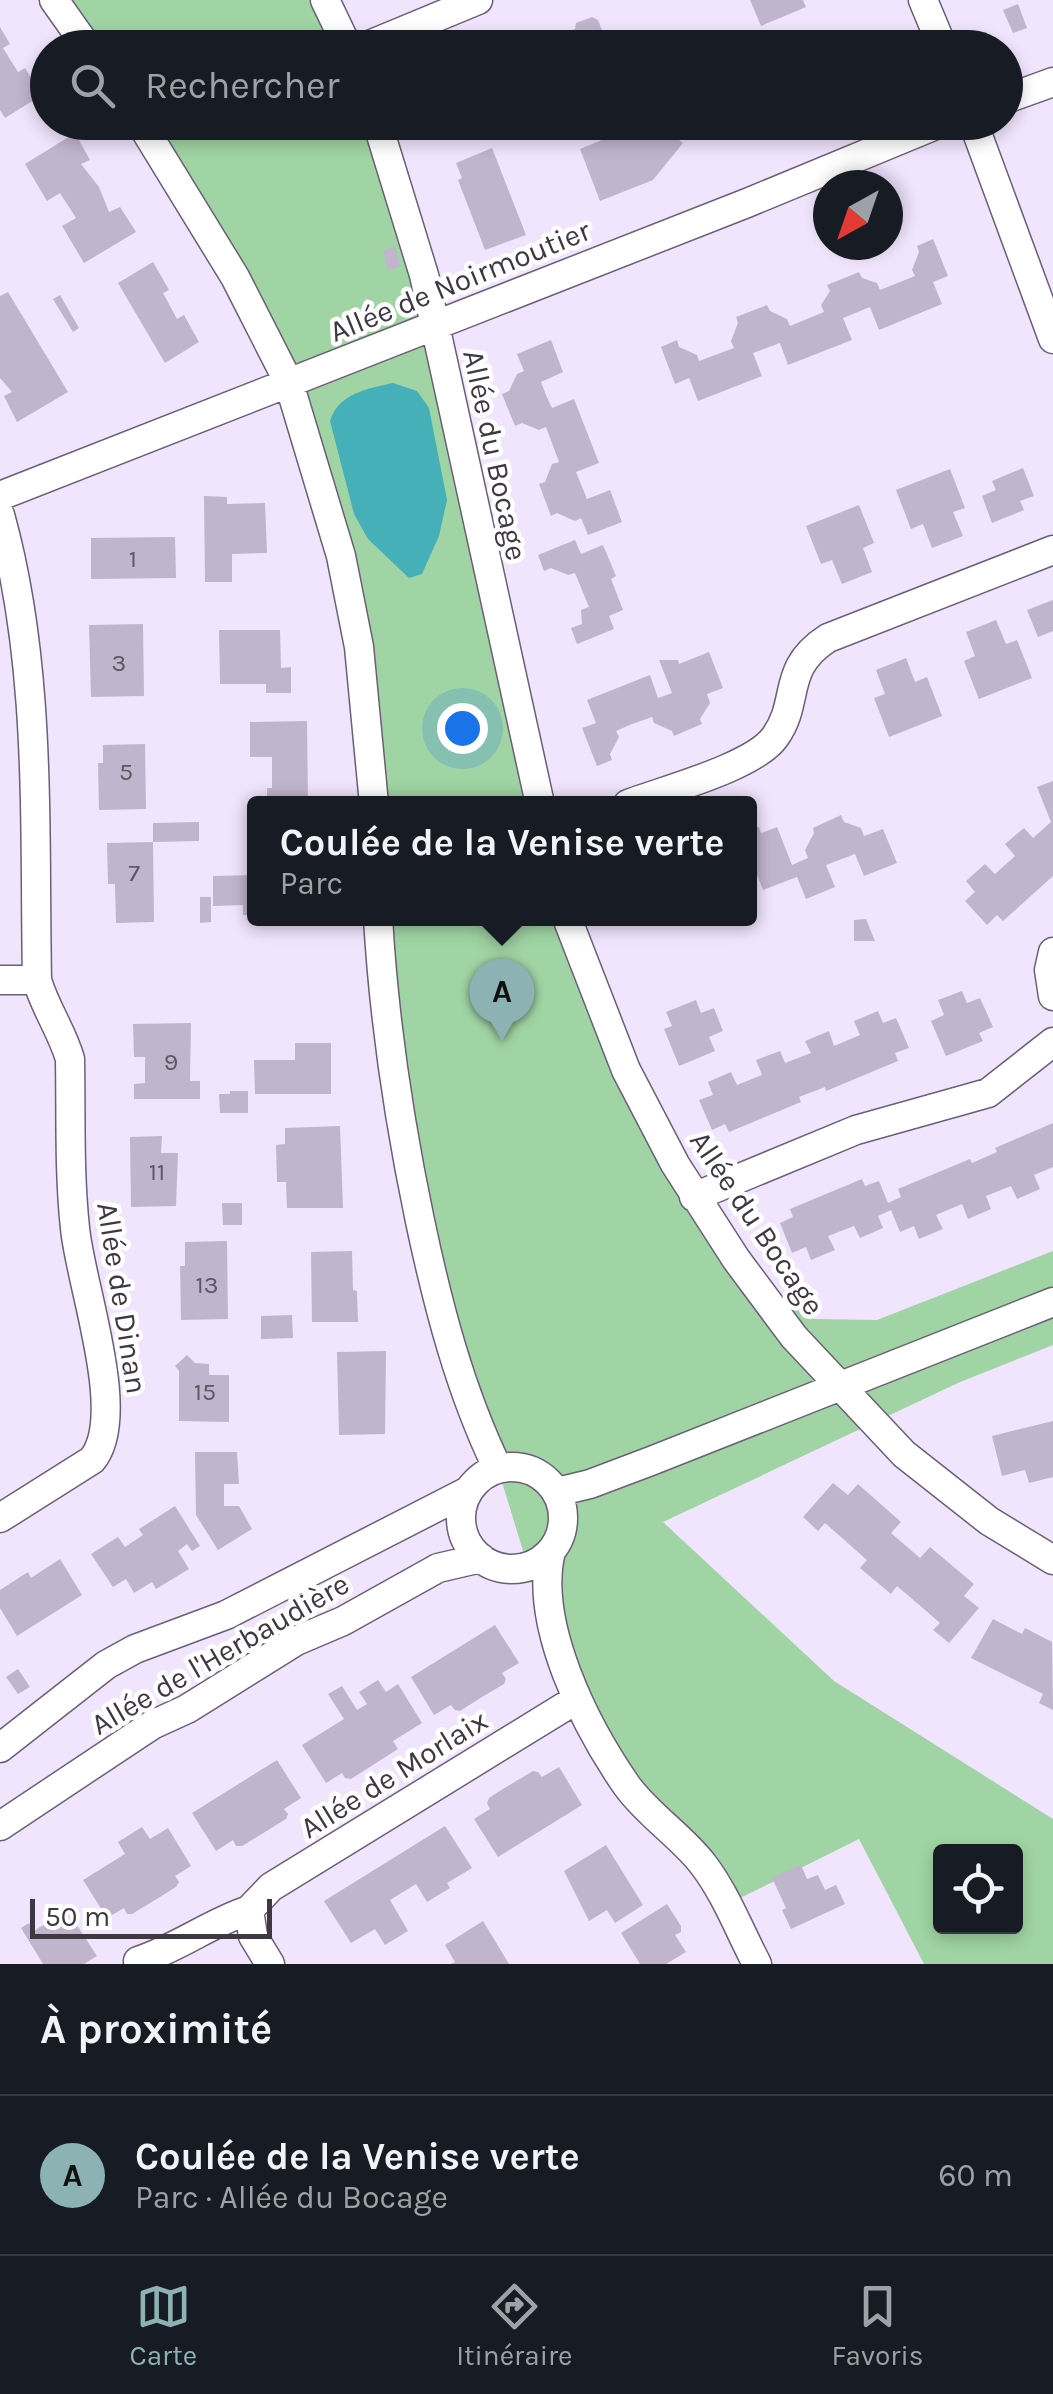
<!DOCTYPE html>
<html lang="fr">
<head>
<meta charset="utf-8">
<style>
	body { margin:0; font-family:Karla,sans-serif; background:#20242c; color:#f1f3f6 }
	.controls { position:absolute; right:30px; bottom:30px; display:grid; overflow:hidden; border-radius:10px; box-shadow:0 5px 15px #0003 }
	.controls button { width:90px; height:90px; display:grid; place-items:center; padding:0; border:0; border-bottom:2px solid #363941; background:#171b24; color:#f1f3f6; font:50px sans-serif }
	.compass { position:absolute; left:813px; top:170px; width:90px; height:90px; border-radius:50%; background:#171b24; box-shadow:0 5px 15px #0003; rotate:220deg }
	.scale { position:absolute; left:30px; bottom:25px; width:242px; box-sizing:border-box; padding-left:10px; border:5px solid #3d3841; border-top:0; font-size:28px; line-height:35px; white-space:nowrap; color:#3d3841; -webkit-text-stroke:8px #fff; paint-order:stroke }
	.you { position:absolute; left:462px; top:728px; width:35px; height:35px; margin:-25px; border:8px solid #fff; border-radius:50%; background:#1a73e8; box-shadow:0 0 0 15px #1a73e833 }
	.badge { display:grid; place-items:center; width:65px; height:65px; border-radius:50%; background:#8db2b3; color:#111; font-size:32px; font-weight:700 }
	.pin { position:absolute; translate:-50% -82px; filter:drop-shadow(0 2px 5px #0008) }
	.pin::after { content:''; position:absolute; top:52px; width:35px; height:30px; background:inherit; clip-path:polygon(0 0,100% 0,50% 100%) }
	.popup { position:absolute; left:247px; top:796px; width:510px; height:130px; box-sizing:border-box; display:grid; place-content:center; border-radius:10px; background:#171b24; filter:drop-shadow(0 2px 8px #0005); font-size:32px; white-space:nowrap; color:#9ea1a6 }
	.popup b { font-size:38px; color:#f1f3f6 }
	.popup::after { content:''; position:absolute; left:50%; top:100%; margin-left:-20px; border:20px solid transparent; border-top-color:#171b24 }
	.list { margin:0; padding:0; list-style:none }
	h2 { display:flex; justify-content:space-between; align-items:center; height:130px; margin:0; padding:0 40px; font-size:42px }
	h2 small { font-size:32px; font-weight:400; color:#9ea1a6 }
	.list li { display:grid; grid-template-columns:65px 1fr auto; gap:30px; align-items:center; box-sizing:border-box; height:160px; padding:0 40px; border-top:2px solid #363941 }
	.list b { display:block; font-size:38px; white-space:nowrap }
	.list p { margin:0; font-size:32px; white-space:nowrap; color:#9ea1a6 }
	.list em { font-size:32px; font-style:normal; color:#9ea1a6 }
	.icon { flex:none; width:55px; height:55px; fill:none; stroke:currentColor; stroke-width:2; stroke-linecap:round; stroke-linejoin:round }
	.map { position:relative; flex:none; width:1053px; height:1964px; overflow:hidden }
	.search { position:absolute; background:#171b24; box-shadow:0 5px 15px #0003; left:30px; right:30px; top:30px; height:110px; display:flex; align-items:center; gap:25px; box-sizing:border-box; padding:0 35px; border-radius:55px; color:#9ea1a6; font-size:38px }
	.sheet { height:290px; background:#171b24 }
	nav { display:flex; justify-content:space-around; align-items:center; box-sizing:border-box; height:140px; border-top:2px solid #363941; background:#171b24; font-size:28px; color:#9ea1a6 }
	nav a { display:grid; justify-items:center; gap:5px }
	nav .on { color:#8db2b3 }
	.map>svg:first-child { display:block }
</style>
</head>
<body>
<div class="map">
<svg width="1053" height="1964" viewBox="0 0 1053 1964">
	<rect width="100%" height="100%" fill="#f1e4fd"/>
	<path fill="#a0d4a4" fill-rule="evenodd" d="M54,0H325L348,47H88Z
		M140,123H377L540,803H374V777L306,441Z
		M378,919H567L587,975L736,1259L814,1319L877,1320L1053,1251V1345L960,1382L663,1522L834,1681L1053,1819V1964H924L859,1839L726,1905L628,1788L528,1567L498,1469L457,1365ZM940,1852H1016V1926H940Z"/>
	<path fill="#45b0b7" d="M393,383L417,391L429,408L447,500L439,536L422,574L409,578L368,539L354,514L330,421C339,393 367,389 393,383Z"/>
	<path fill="#c1b5cd" d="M750,0H803L806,7L761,26Z
		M1018,4L1027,28L1013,33L1003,10Z
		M592,17L598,20L604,35L613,32L619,48H528L575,29L576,23Z
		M0,27L10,44L3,48L18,72L25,68L42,95L5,118L0,110Z
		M628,122H674L677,125L670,133L683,143L653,180L600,201L580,149L619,133Z
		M746,122H784V123L751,136Z
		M75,133L90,160L81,164L99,187L109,212L120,207L136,232L84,263L62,226L76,218L60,193L47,201L25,164Z
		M492,148L526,235L485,250L458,180L462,178L456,163Z
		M933,239L948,276L933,282L942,304L879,330L870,307L843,318L852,340L788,365L780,343L753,353L762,376L698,401L689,378L675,384L661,347L677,340L679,347L697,355L699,361L734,348L731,341L738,323L736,317L767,305L770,311L787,319L790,326L824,312L821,305L830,291L827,285L859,272L862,278L877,283L880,290L915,276L912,270L919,252L917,246Z
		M395,247L400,267L388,270L383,250Z
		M153,262L169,290L163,293L177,319L184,315L199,342L165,363L118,283Z
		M8,292L68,392L17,422L4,396L12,392L0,378V296Z
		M60,295L79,328L73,332L53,299Z
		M551,340L563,372L541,382L546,395L552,408L574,399L599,463L576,472L587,499L610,490L622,522L588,535L581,518L575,521L557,513L551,516L539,484L545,482L552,464L559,462L546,427L539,430L522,423L515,426L502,394L509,391L517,374L524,371L517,354Z
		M1023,468L1034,496L1020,501L1024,510L992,523L982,496L996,490L992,481Z
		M950,469L965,508L953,512L963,536L932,548L923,524L911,529L896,490Z
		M204,496L227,497V504L265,503L267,553L232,554V582H205Z
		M859,505L874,543L863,548L872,572L842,584L832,560L821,564L806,526Z
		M175,537L176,578L91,579V538Z
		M575,540L581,554L603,545L616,576L611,579L623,610L609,616L614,629L577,644L571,628L582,624L581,610L589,607L575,573L568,575L551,568L544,571L538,555Z
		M1053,600V631L1038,637L1027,610Z
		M996,620L1006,644L1017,640L1032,678L979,699L964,661L975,656L966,632Z
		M143,624L144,696L91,697L89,625Z
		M219,630H280L281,668L291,667V693H266V684H220Z
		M709,652L723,688L707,694L710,703L700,719L702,724L674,736L672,731L654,723L652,717L632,724L616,731L619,737L610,754L612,760L597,766L582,728L596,723L587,700L650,675L658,698L672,693L659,660H678L679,664Z
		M906,658L915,682L927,677L942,716L889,737L874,698L885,694L876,670Z
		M307,721L308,803L267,804V788H272V757H250V722Z
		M145,744L146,809L99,810L98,763H103V745Z
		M1053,781V876L1003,921L997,915L987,925L965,901L975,892L966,881L985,864L995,874L1015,856L1005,844L1024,828L1033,838L1051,822L1037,787Z
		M841,815L844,822L861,828L864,836L883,829L897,863L864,876L855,854L826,865L835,887L806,899L797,877L763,890L750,857V824L759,827L761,833L777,827L792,865L808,858L805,850L814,833L813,828Z
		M199,822V841L153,842V823Z
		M153,842L154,922L116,923L115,884H108L107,843Z
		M254,875V915H243V905L213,906V876Z
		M200,897H211V922L200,923Z
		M866,919L875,941H854V920Z
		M962,991L967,1003L980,998L993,1027L979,1033L983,1041L946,1056L931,1021L944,1015L938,1000Z
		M696,1000L701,1013L714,1008L723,1031L709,1037L715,1051L679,1066L664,1029L672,1026L666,1012Z
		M878,1011L883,1023L896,1018L909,1048L895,1053L898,1061L826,1091L825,1087L799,1097L801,1102L729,1132L725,1124L712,1130L699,1100L713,1095L708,1082L731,1072L737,1085L762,1075L756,1060L780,1051L785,1063L811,1053L805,1041L829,1031L834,1046L860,1035L854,1021Z
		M191,1023L190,1081H200V1099H134V1084L145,1083V1057H134L133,1024Z
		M295,1043H331V1094H255L254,1060H295Z
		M230,1091H248V1113H220L219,1094H230Z
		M1053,1123V1167L1034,1175L1040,1189L1017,1199L1011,1186L986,1196L991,1209L968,1219L962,1204L936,1215L943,1229L919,1239L914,1226L900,1232L891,1210L878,1216L883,1228L860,1238L854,1226L828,1236L835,1250L811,1260L806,1247L792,1253L780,1223L793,1217L790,1209L862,1179L865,1186L879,1181L888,1203L901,1197L898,1189L970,1159L972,1163L997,1152L995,1148Z
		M340,1126L343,1208H287L286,1182H277L276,1145L285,1144V1128Z
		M162,1136L161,1153H178L176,1206L131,1207L130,1137Z
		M222,1203H242V1225H223Z
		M227,1241L228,1319L181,1320L180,1266H185V1242Z
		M352,1251L353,1290L357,1291L358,1322H312L311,1252Z
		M292,1315L293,1338L261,1339V1316Z
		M386,1351L385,1434L339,1435L337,1352Z
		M187,1355L195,1363L209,1364V1375H229V1422L179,1421V1371L175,1366Z
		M1053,1421V1477L1029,1483L1025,1470L1002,1476L992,1436Z
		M195,1452H237L239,1484H224V1506H239L252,1529L218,1550L196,1515Z
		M833,1483L848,1495L858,1484L901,1522L891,1533L920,1558L930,1547L974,1584L964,1596L979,1608L949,1643L933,1630L940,1623L918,1604L897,1586L891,1594L860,1568L867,1560L825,1523L818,1531L803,1517Z
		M175,1506L200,1546L192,1551L187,1544L178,1551L189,1569L156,1589L152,1582L134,1593L126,1579L113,1587L91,1554L118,1537L125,1547L143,1535L139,1529Z
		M60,1559L82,1595L17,1636L0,1608V1590L28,1572L31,1578Z
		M993,1619L1022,1634L1025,1628L1052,1642L1053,1710L1039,1703L1043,1694L971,1658Z
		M495,1625L519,1663L502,1673L506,1679L504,1684L482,1697L460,1711L455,1710L451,1705L434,1715L411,1677Z
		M18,1669L30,1687L18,1694L6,1677Z
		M378,1680L386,1692L398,1684L422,1723L393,1741L398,1749L351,1779L345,1778L342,1773L326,1783L302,1745L344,1719L328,1694L342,1686L357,1710L367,1704L359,1692Z
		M277,1760L301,1798L284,1809L288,1814L286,1819L242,1846H236L233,1840L216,1851L192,1813Z
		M559,1767L582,1805L498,1857L474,1819L490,1809L487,1803L489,1798L498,1792L533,1771L538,1772L542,1777Z
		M445,1826L472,1868L447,1883L450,1888L427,1902L416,1884L390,1900L408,1931L385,1945L375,1929L351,1943L324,1901Z
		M142,1827L150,1839L168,1828L191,1866L175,1876L179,1882L176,1887L155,1900L132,1914H127L124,1908L107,1918L83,1880L125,1854L118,1842Z
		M606,1845L643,1905L615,1923L607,1910L589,1921L564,1871Z
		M801,1865L807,1879L818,1875L825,1890L836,1885L845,1904L791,1929L782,1910L786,1908L772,1878Z
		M667,1904L681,1926V1932L675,1935L686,1952L666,1964H640L621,1933Z
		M67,1910L97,1956L84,1964H43L21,1928L29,1923L34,1931Z
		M483,1921L509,1964H451L455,1962L445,1945Z"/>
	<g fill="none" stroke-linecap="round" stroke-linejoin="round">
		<g stroke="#6b5f75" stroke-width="31">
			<path id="street" d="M54,0L88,48
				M325,0L348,48
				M923,0L943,48
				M362,48L478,0
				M1006,99L1053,82
				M140,122L235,277L289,383L341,556L359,647L374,804
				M377,122L424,275L540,804
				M973,122L1053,339
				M0,496L747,203L943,122
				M0,515C42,666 34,824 37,980
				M628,804C665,790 754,767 775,737C801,701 780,669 828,638L1053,550
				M378,918C384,1021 399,1121 420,1221C438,1306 460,1391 498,1469
				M567,918L626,1070L675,1164L736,1259L794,1337L904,1454L989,1521L1053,1560
				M1053,952L1049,970L1053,996
				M0,980H37C45,1008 62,1031 70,1059C71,1115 69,1173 75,1228C80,1284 129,1416 92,1460L0,1518
				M694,1197L856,1130L988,1093L1053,1042
				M461 1518a51 51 0 1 1 102 0a51 51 0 1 1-102 0Z
				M557,1492L590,1484L651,1461L1053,1302
				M551,1551C533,1624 586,1727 627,1786C648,1815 680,1835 702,1863C725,1892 740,1932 757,1964
				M0,1748L106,1665L135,1649L226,1615L468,1491
				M0,1826L152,1725L187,1709L296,1641L343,1621L438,1568L481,1558
				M138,1961C178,1948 210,1923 249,1910
				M270,1964L253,1936L249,1910L271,1887L577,1699"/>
		</g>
		<use href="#street" stroke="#fff" stroke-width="28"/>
	</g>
	<g text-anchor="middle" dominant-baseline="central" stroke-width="9" stroke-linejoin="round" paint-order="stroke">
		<g font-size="25" fill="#5e5764">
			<text x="133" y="558">1</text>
			<text x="119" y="662">3</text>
			<text x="126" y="771">5</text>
			<text x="134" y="872">7</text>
			<text x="171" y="1061">9</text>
			<text x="157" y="1171">11</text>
			<text x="207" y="1284">13</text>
			<text x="205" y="1391">15</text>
		</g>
		<g font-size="30" fill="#3d3841" stroke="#fff">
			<text transform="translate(460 281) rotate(-22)">Allée de Noirmoutier</text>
			<text transform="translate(495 455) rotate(78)">Allée du Bocage</text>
			<text transform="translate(757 1223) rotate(56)">Allée du Bocage</text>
			<text transform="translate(122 1298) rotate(81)">Allée de Dinan</text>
			<text transform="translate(220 1654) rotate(-30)">Allée de l'Herbaudière</text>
			<text transform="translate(394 1774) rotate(-32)">Allée de Morlaix</text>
		</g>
	</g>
</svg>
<div class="controls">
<button><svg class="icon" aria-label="locate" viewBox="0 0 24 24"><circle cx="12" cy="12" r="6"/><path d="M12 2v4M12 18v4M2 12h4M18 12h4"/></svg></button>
</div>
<svg class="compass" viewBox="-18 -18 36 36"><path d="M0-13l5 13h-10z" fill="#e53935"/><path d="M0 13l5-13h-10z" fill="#9ea1a6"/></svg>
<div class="scale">50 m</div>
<div class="you"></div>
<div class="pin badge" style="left:502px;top:1041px">A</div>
<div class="popup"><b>Coulée de la Venise verte</b>Parc</div>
<div class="search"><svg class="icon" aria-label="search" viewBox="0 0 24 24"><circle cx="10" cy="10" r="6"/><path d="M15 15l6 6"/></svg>Rechercher</div>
</div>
<section class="sheet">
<h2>À proximité<small></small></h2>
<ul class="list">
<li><span class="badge">A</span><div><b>Coulée de la Venise verte</b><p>Parc · Allée du Bocage</p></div><em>60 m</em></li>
</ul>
</section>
<nav>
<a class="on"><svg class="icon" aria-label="map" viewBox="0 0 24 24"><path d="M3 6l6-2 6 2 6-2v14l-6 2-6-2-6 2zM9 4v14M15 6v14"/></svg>Carte</a>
<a><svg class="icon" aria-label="directions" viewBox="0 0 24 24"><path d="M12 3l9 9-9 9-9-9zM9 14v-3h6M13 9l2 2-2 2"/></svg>Itinéraire</a>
<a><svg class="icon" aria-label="saved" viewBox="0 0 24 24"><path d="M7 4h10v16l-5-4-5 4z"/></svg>Favoris</a>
</nav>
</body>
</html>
